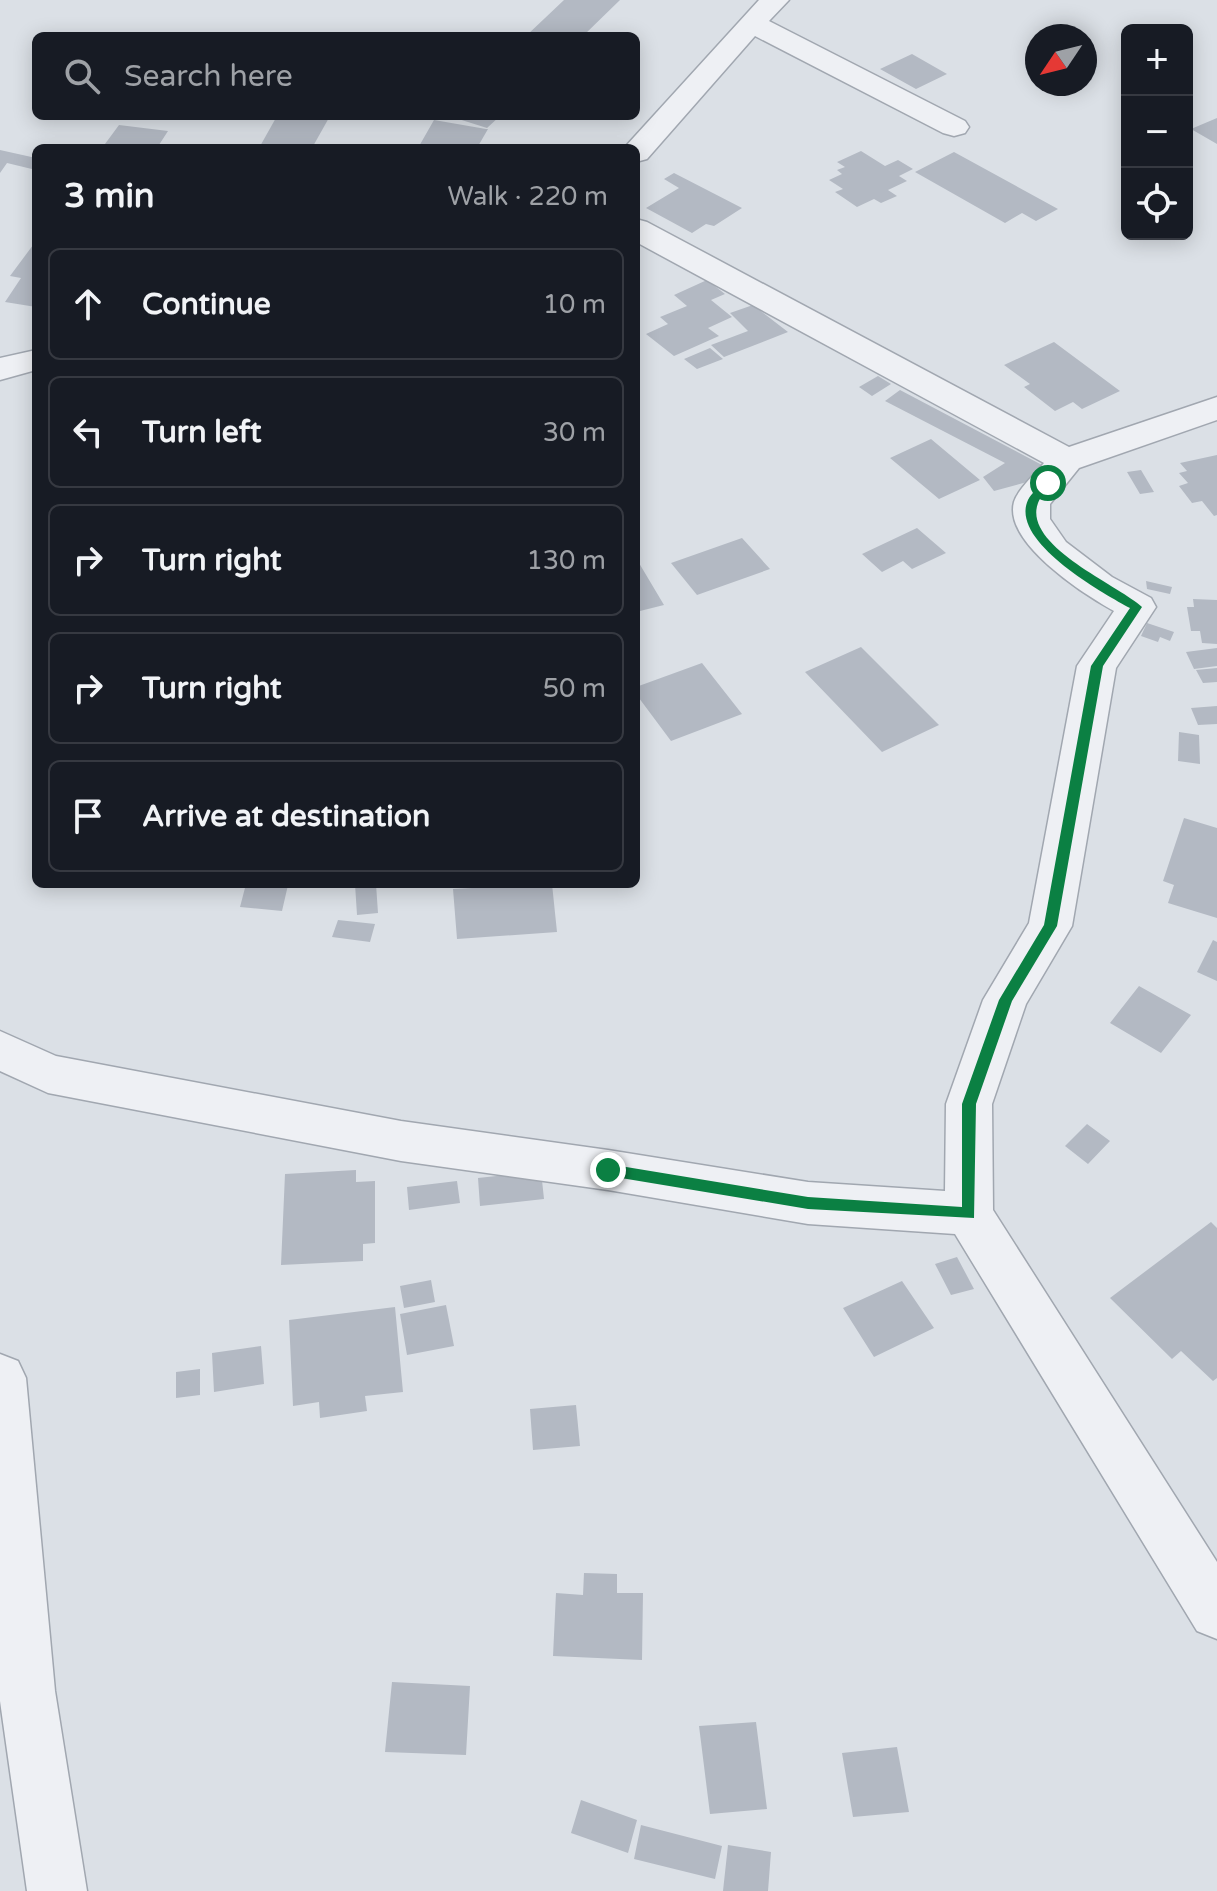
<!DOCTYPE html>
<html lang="en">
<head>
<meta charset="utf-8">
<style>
	body { margin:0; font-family:"Varela Round",sans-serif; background:#20242c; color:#f1f3f6 }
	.controls { position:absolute; right:24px; top:24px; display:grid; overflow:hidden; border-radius:12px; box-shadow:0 4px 20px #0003 }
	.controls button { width:72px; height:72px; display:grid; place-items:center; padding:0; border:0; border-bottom:2px solid #363941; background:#171b24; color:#f1f3f6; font:40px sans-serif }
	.compass { position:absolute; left:1025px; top:24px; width:72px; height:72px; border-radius:50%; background:#171b24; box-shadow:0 4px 20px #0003; rotate:235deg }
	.stop { position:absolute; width:24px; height:24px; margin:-18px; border:6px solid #0b8043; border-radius:50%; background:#fff }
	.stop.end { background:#0b8043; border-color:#fff; box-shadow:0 2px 8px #0008 }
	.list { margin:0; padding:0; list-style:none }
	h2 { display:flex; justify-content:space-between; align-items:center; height:104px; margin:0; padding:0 32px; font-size:34px }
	h2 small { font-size:26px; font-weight:400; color:#9ea1a6 }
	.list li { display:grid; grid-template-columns:52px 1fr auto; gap:24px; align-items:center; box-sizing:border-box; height:112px; margin:0 16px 16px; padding:0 16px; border:2px solid #363941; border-radius:12px }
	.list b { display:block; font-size:30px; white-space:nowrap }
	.list em { font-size:26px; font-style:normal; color:#9ea1a6 }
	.icon { flex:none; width:44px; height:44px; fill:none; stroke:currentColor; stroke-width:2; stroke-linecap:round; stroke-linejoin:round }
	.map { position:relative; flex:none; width:1217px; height:1891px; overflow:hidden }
	.search { position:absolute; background:#171b24; box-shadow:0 4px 20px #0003; left:32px; top:32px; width:608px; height:88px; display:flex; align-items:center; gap:20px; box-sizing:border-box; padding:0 28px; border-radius:12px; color:#9ea1a6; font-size:30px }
	.panel { position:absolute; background:#171b24; box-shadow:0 4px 20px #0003; left:32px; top:144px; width:608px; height:744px; border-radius:12px }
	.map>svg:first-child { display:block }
</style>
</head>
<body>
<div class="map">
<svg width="1217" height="1891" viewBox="0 0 1217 1891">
	<rect width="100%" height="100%" fill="#dbe0e6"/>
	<path fill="#b3b9c3" d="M564,0H620L583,36H526Z
		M912,54L947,74L916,89L880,69Z
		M277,116H330L312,148H259Z
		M449,116H500L487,128Z
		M1217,118V144L1191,129Z
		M434,120L486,129H488L477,148H418Z
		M119,125L168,131L157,148H102Z
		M0,150L36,158V170L7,163L0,173Z
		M861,151L885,166L898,160L913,169L899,176L907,181L888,190L897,196L881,203L874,199L857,207L835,192L843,189L829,180L842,174L837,170L845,167L837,162Z
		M954,152L1058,209L1036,221L1022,213L1005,223L915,172Z
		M674,173L742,208L714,226L706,224L692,233L646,208L679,188L664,179Z
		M36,241V307L5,302L21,278L10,276Z
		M707,280L725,294L711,300L732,317L708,328L719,336L674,356L646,334L668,324L660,317L687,306L674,295Z
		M753,305L788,332L724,357L711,345L748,331L730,313Z
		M1054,342L1120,391L1082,409L1073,402L1055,411L1024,387L1030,384L1004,365Z
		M710,348L723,359L697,369L684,359Z
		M878,376L891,384L872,396L859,387Z
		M900,390L1042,465L1027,482L994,491L983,477L1005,463L885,401Z
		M931,439L980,480L939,499L890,458Z
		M1217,455V515L1214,516L1202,501L1192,503L1179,486L1188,483L1179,473L1187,471L1180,463Z
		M1141,470L1154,492L1140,494L1127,472Z
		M917,528L946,553L912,569L903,561L882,572L862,554Z
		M742,538L770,569L697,595L671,563Z
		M636,558L664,605L636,612Z
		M1146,581L1172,587L1170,594L1147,589Z
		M1193,599L1217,600V644L1202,643L1200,631H1191L1187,607H1194Z
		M1147,623L1174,632L1170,641L1160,637L1158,642L1141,636Z
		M861,647L939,725L882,752L805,672Z
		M1217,648V666L1194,669L1186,652Z
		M702,663L742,714L671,741L636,694V687Z
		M1217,668V682L1203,683L1196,670Z
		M1217,706V724L1198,725L1191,708Z
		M1179,732L1199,735L1200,764L1178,761Z
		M1184,818L1217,828V918L1168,903L1174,885L1163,881Z
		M246,884L288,885L282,911L240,907Z
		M355,884H376L378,913L357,915Z
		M552,884L557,932L457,939L453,889Z
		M338,920L375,924L370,942L332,937Z
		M1213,940L1217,942V981L1197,972Z
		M1139,986L1191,1015L1161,1053L1110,1023Z
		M1087,1124L1110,1141L1088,1164L1065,1146Z
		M356,1170V1182L375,1181V1243L363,1244V1261L281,1265L285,1174Z
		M541,1171L544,1199L480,1206L478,1178Z
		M457,1181L460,1203L409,1210L407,1187Z
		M1211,1222L1217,1228V1378L1213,1381L1181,1351L1172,1359L1110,1298Z
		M957,1257L974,1289L951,1295L935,1264Z
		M431,1280L435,1302L404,1308L400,1286Z
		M902,1281L934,1328L874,1357L843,1308Z
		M446,1305L454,1346L407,1355L400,1314Z
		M395,1307L403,1392L365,1396L367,1411L320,1418L319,1402L293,1406L289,1320Z
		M261,1346L264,1384L214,1392L212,1353Z
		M200,1369V1395L176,1398V1372Z
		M576,1405L580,1446L533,1450L530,1409Z
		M584,1573L617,1574V1593H643L642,1660L553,1656L556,1593L583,1595Z
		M392,1682L470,1686L466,1755L385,1752Z
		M756,1722L767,1809L710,1814L699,1726Z
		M897,1747L909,1812L853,1817L842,1753Z
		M581,1800L637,1820L628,1853L571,1833Z
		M641,1825L722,1846L715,1879L634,1859Z
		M728,1845L771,1852L768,1891H723Z"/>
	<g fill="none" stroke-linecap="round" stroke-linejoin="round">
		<g stroke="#a1a7b0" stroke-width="3">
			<path id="minor" d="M759,0H789L769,21L965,121L969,127L965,133L954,136L943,133L755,36L647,159L636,162V148L625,147Z
				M636,219L647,222L1069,447L1217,397V420L1079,468L1050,504V519L1066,542L1112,577L1151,598L1156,607L1116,668L1072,926L1026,1004L992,1104L993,1210L1217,1562V1639L1197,1631L955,1234L808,1224L608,1190L401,1161L48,1093L0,1071V1031L56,1056L401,1121L608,1150L808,1182L945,1191L946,1104L983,1000L1029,923L1077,666L1114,611C1085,595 1003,543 1014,502C1018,489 1035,474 1044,463L636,242Z
				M36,350V370L0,380V358Z
				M0,1354L18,1361L26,1378L55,1691L87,1891H27L0,1701Z"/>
		</g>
		<use href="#minor" fill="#eef0f4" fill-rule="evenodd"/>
	</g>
	<path fill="#0b8043" d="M1045,481L1054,483C1050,489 1040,496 1038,503C1022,546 1120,586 1142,607L1103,666L1057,926L1012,1001L976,1104L974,1218L808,1209L603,1175V1166L608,1164L808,1197L962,1207V1104L999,1000L1044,925L1091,666L1130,608C1103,593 1009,541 1028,500C1031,493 1040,487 1045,481Z"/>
</svg>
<div class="controls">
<button>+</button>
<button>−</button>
<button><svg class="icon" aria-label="locate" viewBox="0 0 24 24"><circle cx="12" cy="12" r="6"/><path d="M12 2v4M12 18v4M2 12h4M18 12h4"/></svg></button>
</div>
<svg class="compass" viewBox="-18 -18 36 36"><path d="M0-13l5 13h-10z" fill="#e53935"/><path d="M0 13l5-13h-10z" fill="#9ea1a6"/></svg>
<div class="stop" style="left:1048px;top:483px"></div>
<div class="stop end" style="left:608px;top:1170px"></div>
<div class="search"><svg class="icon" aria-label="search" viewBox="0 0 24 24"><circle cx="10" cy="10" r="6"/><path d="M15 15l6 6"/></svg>Search here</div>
<section class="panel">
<h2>3 min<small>Walk · 220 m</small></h2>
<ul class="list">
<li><svg class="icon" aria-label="ahead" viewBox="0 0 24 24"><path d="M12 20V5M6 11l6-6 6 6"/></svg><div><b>Continue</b></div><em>10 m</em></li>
<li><svg class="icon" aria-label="left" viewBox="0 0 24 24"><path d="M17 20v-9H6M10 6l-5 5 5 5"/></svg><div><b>Turn left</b></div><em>30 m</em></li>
<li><svg class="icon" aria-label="right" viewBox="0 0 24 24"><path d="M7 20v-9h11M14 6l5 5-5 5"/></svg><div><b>Turn right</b></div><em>130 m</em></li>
<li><svg class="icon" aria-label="right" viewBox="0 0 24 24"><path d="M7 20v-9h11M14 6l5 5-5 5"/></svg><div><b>Turn right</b></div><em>50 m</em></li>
<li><svg class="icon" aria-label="arrive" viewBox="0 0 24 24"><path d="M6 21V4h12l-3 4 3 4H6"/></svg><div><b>Arrive at destination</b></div></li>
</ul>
</section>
</div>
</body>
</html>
